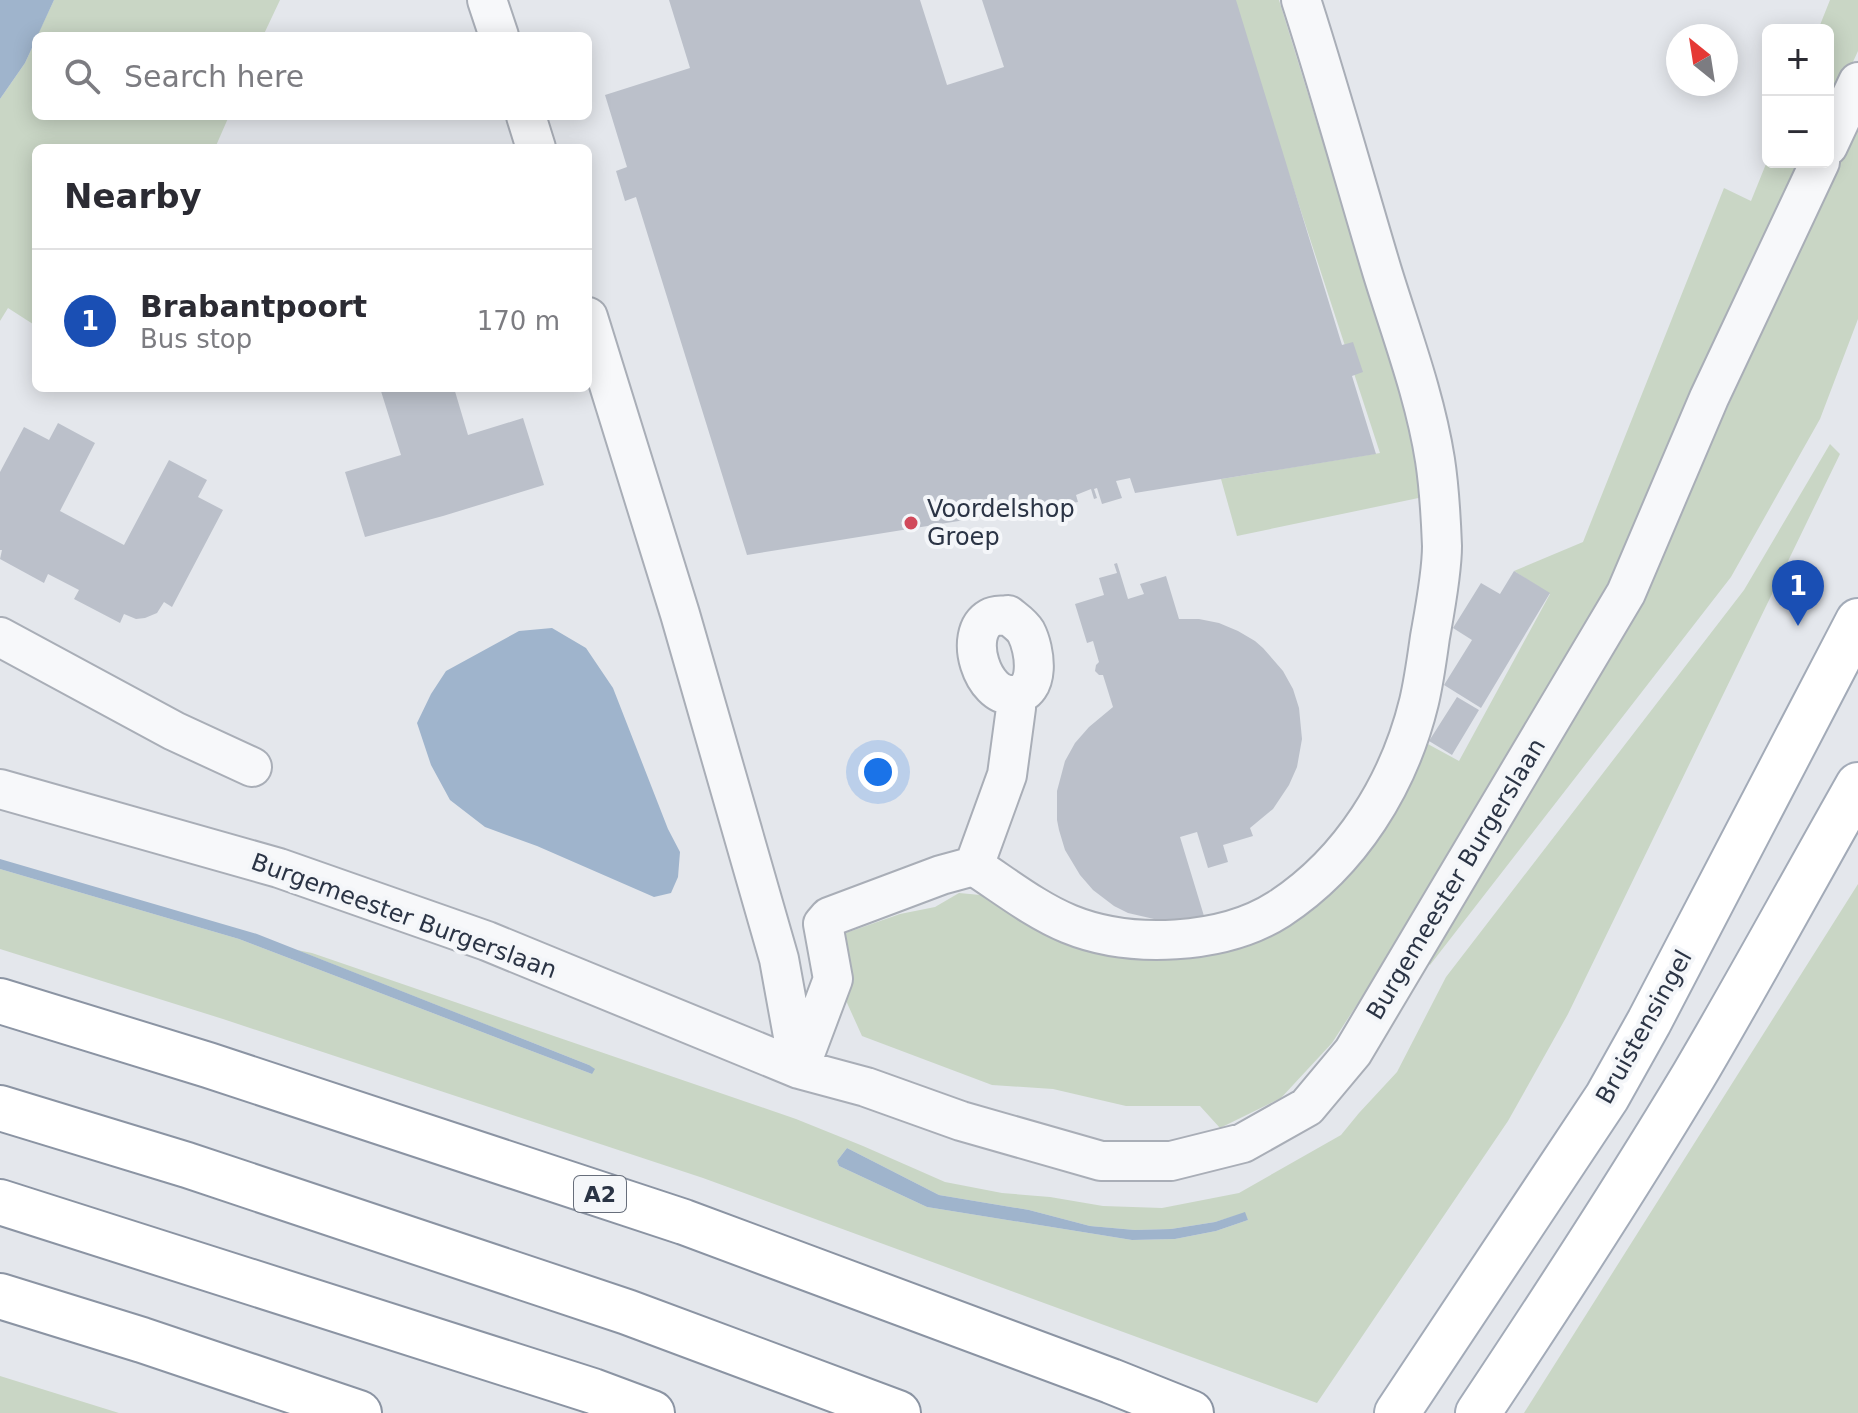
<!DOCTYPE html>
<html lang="en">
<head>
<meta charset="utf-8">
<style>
	body { margin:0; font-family:"DejaVu Sans",sans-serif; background:#f2f2f3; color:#2b2b33 }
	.controls { position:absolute; right:24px; top:24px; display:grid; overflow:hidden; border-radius:12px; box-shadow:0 4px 20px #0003 }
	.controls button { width:72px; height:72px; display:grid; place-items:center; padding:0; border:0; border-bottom:2px solid #e1e1e2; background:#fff; color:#2b2b33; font:40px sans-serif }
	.compass { position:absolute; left:1666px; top:24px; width:72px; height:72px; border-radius:50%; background:#fff; box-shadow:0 4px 20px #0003; rotate:330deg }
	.you { position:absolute; left:878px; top:772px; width:28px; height:28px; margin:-20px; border:6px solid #fff; border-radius:50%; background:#1a73e8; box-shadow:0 0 0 12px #1a73e833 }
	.badge { display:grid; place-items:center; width:52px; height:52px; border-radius:50%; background:#d1495b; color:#fff; font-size:26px; font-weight:700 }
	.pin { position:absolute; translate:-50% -66px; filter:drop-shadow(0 2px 4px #0008) }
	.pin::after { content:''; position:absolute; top:42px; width:28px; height:24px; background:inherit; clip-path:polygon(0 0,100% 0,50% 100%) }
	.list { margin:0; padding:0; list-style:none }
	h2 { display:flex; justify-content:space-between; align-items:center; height:104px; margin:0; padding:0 32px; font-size:34px }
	h2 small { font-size:26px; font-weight:400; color:#7c7c81 }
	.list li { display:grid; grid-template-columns:52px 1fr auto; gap:24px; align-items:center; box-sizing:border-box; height:144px; padding:0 32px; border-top:2px solid #e1e1e2 }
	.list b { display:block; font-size:30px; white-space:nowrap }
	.list p { margin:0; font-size:26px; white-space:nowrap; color:#7c7c81 }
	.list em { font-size:26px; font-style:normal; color:#7c7c81 }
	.icon { flex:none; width:44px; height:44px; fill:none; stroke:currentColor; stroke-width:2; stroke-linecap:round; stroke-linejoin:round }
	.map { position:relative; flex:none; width:1858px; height:1413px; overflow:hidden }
	.search { position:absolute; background:#fff; box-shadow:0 4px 20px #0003; left:32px; top:32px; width:560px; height:88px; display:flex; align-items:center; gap:20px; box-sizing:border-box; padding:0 28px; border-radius:12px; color:#7c7c81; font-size:30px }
	.panel { position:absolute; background:#fff; box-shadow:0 4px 20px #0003; left:32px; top:144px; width:560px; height:248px; border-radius:12px }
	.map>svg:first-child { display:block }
</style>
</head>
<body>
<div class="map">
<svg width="1858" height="1413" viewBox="0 0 1858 1413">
	<rect width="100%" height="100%" fill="#e4e7ec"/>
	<path fill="#c9d6c5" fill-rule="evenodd" d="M54,0H280L263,36H37Z
		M1232,0H1279L1412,431L1428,496L1237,536L1221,479L1380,453Z
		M1830,0H1858V51L1828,116V30H1818Z
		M36,39V116H229L215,148H36V326L8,308L0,321V99L25,63Z
		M1858,124V319L1820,419L1731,577L1430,965L1426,959L1626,628Z
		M1768,159V162H1807L1606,590L1537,713L1423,903L1332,1043L1281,1098L1220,1128L1200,1106H1126L1053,1089L992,1085L862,1036L843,994L840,935L900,914L935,907L959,893L1002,897L1134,956L1218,954L1286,925L1344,882L1395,813L1426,743L1459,761L1550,594L1514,571L1583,542L1724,188L1751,201Z
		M1830,444L1840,454L1568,1014L1508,1121L1317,1403L703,1178L223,1019L0,949V869L239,939L592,1074L589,1065L297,950L312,953L796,1119L863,1146L945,1182L1002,1193L1050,1197L1103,1206L1162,1208L1239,1193L1341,1135L1359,1113L1397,1072L1446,977L1744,590ZM847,1148L939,1195L1029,1210L1090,1226L1135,1230L1171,1229L1215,1222L1244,1213L1248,1220L1216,1231L1175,1239L1132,1240L927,1207L839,1166L837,1161Z
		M1858,884V1413H1524Z
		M0,1376L119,1413H0Z"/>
	<path fill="#9fb4cc" d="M0,0H54L25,63L0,99Z
		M552,628L586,648L613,688L668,829L680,852L678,877L671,893L654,897L537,846L485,827L450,800L431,765L417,723L431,694L446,671L519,631Z
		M0,859L257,934L589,1065L595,1069L592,1074L239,939L0,869Z
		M847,1148L939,1195L1029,1210L1090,1226L1135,1230L1171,1229L1215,1222L1245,1212L1248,1220L1216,1231L1175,1239L1132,1240L927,1207L839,1166L837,1161Z"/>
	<path fill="#bbc0ca" d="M669,0H920L947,85L1004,67L982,0H1236L1342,345L1353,342L1363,372L1352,376L1376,454L1135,493L1130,478L1116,481L1122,498L1102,504L1097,488L1094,489L1097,498L1094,499L1091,489L1076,495L1078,502L747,555L636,197L625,201L616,171L627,167L605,95L690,68Z
		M380,388H454L468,435L523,418L544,485L443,516L365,537L345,472L401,455Z
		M58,423L95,443L60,511L124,545L169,460L207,480L198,497L223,510L172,607L164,602L157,613L145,618L136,619L124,614L120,623L74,599L79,590L48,574L44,583L0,559L2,550H0V472L24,427L49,440Z
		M1117,563L1128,599L1144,594L1140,584L1166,576L1179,619H1199L1219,623L1238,631L1255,641L1263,648L1283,671L1293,689L1299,708L1302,739L1297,767L1289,785L1273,809L1250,828L1253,836L1223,845L1228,862L1208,868L1197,832L1180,837L1204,916L1174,920L1154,919L1128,913L1114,906L1093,890L1080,875L1065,850L1059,830L1057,820V791L1065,761L1075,743L1089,727L1113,707L1103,675H1099L1095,671L1096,665L1099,662L1093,641L1087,643L1075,604L1104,595L1099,578L1117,573L1114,564Z
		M1514,571L1550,593L1481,708L1444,685L1472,640L1453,628L1481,583L1500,594Z
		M1457,697L1479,710L1452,755L1429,741Z"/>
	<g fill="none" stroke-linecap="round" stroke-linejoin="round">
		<g stroke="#a9aeb7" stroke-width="42">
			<path id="minor" d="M487,0L499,36
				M526,116L536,148
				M1828,146L1858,82
				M588,317L680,614L779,959L799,1069
				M1008,615C1014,620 1022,625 1026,632C1035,649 1042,693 1013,695C983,698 962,634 990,618C995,615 1002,616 1008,615Z
				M0,637L174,731L252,767
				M0,789L279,868L487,941L799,1069L866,1087L961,1121L1101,1161H1171L1243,1143L1307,1107L1353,1052L1626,593L1709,398L1820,162
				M974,866C1005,886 1035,910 1069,924C1130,949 1223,945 1279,909C1351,862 1399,784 1419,702C1424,681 1427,658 1430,637C1435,609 1442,573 1442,546C1441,520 1439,486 1435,460C1425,396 1401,333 1382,271C1355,181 1330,90 1301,0
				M974,866L1007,775L1016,708L1015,696
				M800,1067L833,979L823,924L829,917L941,875L974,866"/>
		</g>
		<g stroke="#a3abb8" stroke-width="48">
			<path id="major" d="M1397,1413L1607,1097L1649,1022L1858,621
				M1478,1413C1552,1302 1625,1190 1694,1075C1750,980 1803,882 1858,785"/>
		</g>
		<g stroke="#8b94a3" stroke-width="48">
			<path id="highway" d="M0,1001L208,1065L684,1222L1111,1381L1191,1413
				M0,1108L187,1165L627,1312L898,1413
				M0,1202L593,1391L652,1413
				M0,1296L142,1340L359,1413"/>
		</g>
		<use href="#minor" stroke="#f7f8fa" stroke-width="38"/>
		<use href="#major" stroke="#fff" stroke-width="44"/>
		<use href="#highway" stroke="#fff" stroke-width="44"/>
	</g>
	<circle fill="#d1495b" stroke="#f4f6f9" stroke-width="3" cx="911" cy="523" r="8"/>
	<g text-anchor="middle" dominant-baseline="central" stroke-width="8" stroke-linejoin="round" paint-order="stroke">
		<rect fill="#f4f6f9" stroke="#676e7b" stroke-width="2" x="574" y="1176" width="52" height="36" rx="6"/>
		<g font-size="22" font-weight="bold" fill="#2b3445">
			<text x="600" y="1194">A2</text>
		</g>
		<g font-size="24" fill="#2b3445" stroke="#f4f6f9" text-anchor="start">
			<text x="927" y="509">Voordelshop<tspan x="927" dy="28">Groep</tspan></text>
		</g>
		<g font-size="24" fill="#2b3445" stroke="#f4f6f9">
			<text transform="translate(1456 879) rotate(-59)">Burgemeester Burgerslaan</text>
			<text transform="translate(404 916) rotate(20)">Burgemeester Burgerslaan</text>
			<text transform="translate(1644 1027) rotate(-61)">Bruistensingel</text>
		</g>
	</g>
</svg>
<div class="controls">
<button>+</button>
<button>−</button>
</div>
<svg class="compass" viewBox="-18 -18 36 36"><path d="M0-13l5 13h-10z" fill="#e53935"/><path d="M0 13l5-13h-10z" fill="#7c7c81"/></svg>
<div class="you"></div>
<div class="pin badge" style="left:1798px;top:626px;background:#1a4fb4">1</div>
<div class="search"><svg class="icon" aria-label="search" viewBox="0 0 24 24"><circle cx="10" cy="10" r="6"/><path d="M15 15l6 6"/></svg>Search here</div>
<section class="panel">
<h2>Nearby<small></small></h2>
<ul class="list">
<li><span class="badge" style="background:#1a4fb4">1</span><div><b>Brabantpoort</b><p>Bus stop</p></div><em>170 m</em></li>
</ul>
</section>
</div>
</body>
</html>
